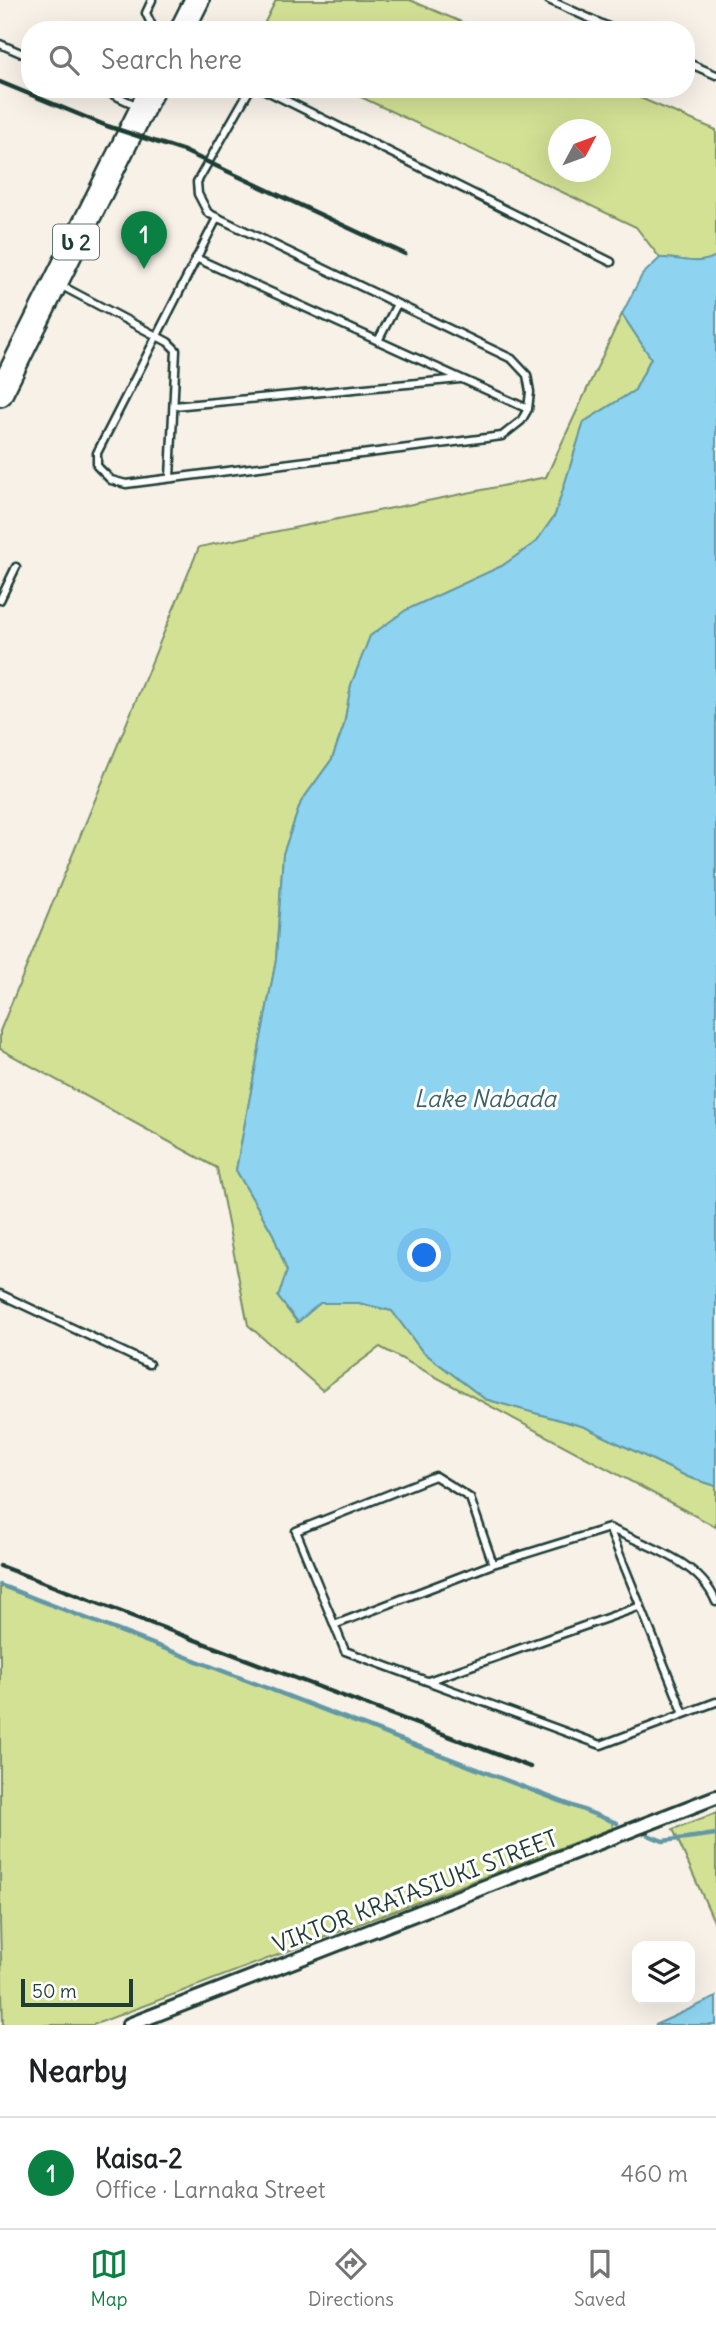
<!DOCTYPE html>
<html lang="en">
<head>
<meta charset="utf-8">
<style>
	body { margin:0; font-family:Delius,"Noto Sans Georgian",sans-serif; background:#f2f2f2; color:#202124 }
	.controls { position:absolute; right:21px; bottom:21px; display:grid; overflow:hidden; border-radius:14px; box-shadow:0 7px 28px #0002 }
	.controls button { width:63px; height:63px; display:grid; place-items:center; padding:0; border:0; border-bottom:2px solid #e0e0e0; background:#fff; color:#202124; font:35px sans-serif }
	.compass { position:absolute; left:548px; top:119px; width:63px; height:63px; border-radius:50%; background:#fff; box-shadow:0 7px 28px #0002; rotate:49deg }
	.scale { position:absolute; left:21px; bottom:18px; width:112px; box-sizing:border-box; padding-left:7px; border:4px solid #1f3d34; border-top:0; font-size:19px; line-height:24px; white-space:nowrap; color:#1f3d34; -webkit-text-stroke:5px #fff; paint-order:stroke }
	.you { position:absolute; left:425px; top:1256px; width:24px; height:24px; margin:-18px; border:5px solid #fff; border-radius:50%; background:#1a73e8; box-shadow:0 0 0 10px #1a73e833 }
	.badge { display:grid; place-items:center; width:46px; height:46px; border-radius:50%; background:#0b8043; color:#fff; font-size:23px; font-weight:700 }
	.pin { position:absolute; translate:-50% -58px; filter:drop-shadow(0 2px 4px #0008) }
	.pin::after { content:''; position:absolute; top:37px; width:24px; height:21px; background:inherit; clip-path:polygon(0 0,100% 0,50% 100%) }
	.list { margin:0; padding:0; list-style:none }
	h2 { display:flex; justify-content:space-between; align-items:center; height:91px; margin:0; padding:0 28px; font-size:30px }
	h2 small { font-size:23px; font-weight:400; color:#757577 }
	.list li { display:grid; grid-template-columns:46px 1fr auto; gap:21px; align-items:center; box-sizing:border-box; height:112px; padding:0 28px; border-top:2px solid #e0e0e0 }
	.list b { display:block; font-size:26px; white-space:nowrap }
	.list p { margin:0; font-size:23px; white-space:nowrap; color:#757577 }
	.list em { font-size:23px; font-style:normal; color:#757577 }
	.icon { flex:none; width:38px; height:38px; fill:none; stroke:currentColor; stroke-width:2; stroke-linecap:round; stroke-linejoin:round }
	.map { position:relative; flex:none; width:716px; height:2025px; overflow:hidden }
	.search { position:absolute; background:#fff; box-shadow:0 7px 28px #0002; left:21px; right:21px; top:21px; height:77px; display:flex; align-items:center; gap:18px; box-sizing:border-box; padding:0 24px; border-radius:28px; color:#757577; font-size:26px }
	.sheet { height:203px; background:#fff }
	nav { display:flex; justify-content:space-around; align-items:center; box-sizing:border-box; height:98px; border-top:2px solid #e0e0e0; background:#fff; font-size:19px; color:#757577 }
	nav a { display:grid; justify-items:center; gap:4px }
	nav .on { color:#0b8043 }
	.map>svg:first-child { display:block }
</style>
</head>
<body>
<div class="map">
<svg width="716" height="2025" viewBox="0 0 716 2025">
	<rect width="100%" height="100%" fill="#f7f1e8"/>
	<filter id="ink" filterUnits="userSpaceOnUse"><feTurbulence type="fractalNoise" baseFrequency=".0143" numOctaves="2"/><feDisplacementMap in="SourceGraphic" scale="14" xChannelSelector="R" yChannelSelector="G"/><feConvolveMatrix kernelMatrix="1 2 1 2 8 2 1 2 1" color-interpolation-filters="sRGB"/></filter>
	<g filter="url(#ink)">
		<path fill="#d3e195" stroke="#798f64" stroke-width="2" fill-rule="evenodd" d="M276,0H410L480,30H261Z
			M344,89H619L716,130V256C697,267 680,257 660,258L636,227ZM558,130H600V172H558Z
			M622,314L651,358L635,390L584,422L555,515L536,542L502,566L406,610L370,637L351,685L344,725L332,759L301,802L283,854L276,960L236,1170L273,1234L287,1271L278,1297L297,1322L320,1303H359L392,1311L422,1351L485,1399L585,1427L688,1477L716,1486V1527L380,1347L322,1390L248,1325L217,1168L0,1049V1031L199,547L546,477Z
			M0,1585L612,1821L613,1828L93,2025H3L0,1924Z
			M716,1813V1926L673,1829Z"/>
		<path fill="#8ed4f0" stroke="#6298a5" stroke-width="2" d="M716,256V1486L688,1477L585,1427L485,1399L422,1351L392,1311L359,1303H320L298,1322L278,1297L287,1271L273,1234L236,1170L276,960L283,854L301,802L332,759L344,725L351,685L370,636L406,610L502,566L536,542L555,515L584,422L635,390L651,358L622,314L642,275L660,258C680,257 697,267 716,256Z
			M716,1997V2025H655Z"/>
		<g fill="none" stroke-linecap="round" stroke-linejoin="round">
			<path stroke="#6298a5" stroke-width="4.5" d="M0,1585L617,1823
				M648,1835L663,1841L716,1834"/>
			<g stroke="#1f3d34" stroke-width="11">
				<path id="lane" d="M152,0L146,13L154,30
					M549,0L615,30
					M0,44L30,57
					M686,62L716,75
					M101,89L138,106
					M263,89L611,262
					M217,218L97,453V466L111,480L126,484L502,436L521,421L528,409L530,392L527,375L512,359L208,213L198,194L197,182L250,89
					M196,258L528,409
					M60,285L168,342L176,350L170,478
					M378,341L397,304
					M174,406L460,379
					M0,600L16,567
					M0,1294L149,1364
					M609,1528L684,1714
					M493,1564L470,1498L435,1476L296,1531L345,1651L601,1745L716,1702
					M334,1625L493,1564L609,1528C645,1545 700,1561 716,1602
					M428,1681L641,1606"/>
			</g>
			<g stroke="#1f3d34" stroke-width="18">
				<path id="street" d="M129,2025L716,1797"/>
			</g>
			<g stroke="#1f3d34" stroke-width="28">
				<path id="highway" d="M182,30L197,0
					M0,394L152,89"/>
			</g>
			<use href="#lane" stroke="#fff" stroke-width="6"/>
			<use href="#street" stroke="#fff" stroke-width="12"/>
			<use href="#highway" stroke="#fff" stroke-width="23"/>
			<path stroke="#1f3d34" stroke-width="4.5" d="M0,82L107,126L184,151L405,254
				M0,1566L530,1767"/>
		</g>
	</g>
	<g text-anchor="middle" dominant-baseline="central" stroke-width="6" stroke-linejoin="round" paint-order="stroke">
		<rect fill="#fff" stroke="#627771" stroke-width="2" x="53" y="224.5" width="46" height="35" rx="5"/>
		<g font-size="21" font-weight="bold" fill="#1f3d34">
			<text x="76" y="242">ს 2</text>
		</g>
		<g font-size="23" fill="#1f3d34" stroke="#fff">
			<text transform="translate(415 1891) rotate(-21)">VIKTOR KRATASIUKI STREET</text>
		</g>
		<g font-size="24" font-style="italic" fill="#3b6363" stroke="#fff">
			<text x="485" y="1098">Lake Nabada</text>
		</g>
	</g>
</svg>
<div class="controls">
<button><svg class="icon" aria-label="layers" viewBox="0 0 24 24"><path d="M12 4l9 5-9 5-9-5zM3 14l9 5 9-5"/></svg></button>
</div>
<svg class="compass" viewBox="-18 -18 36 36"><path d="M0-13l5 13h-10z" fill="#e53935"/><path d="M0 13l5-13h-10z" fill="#757577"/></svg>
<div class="scale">50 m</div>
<div class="you"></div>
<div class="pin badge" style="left:144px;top:269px">1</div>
<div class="search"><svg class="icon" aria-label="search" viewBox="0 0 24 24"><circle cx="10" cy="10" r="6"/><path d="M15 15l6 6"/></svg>Search here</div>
</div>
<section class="sheet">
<h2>Nearby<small></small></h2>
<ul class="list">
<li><span class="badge">1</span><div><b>Kaisa-2</b><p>Office · Larnaka Street</p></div><em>460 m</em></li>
</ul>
</section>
<nav>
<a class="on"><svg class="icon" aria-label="map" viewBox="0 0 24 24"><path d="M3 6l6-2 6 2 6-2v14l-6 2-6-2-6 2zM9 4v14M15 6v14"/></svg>Map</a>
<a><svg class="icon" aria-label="directions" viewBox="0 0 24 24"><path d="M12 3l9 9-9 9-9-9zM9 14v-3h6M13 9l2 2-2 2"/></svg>Directions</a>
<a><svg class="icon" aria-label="saved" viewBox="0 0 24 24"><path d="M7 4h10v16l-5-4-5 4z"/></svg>Saved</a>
</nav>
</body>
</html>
